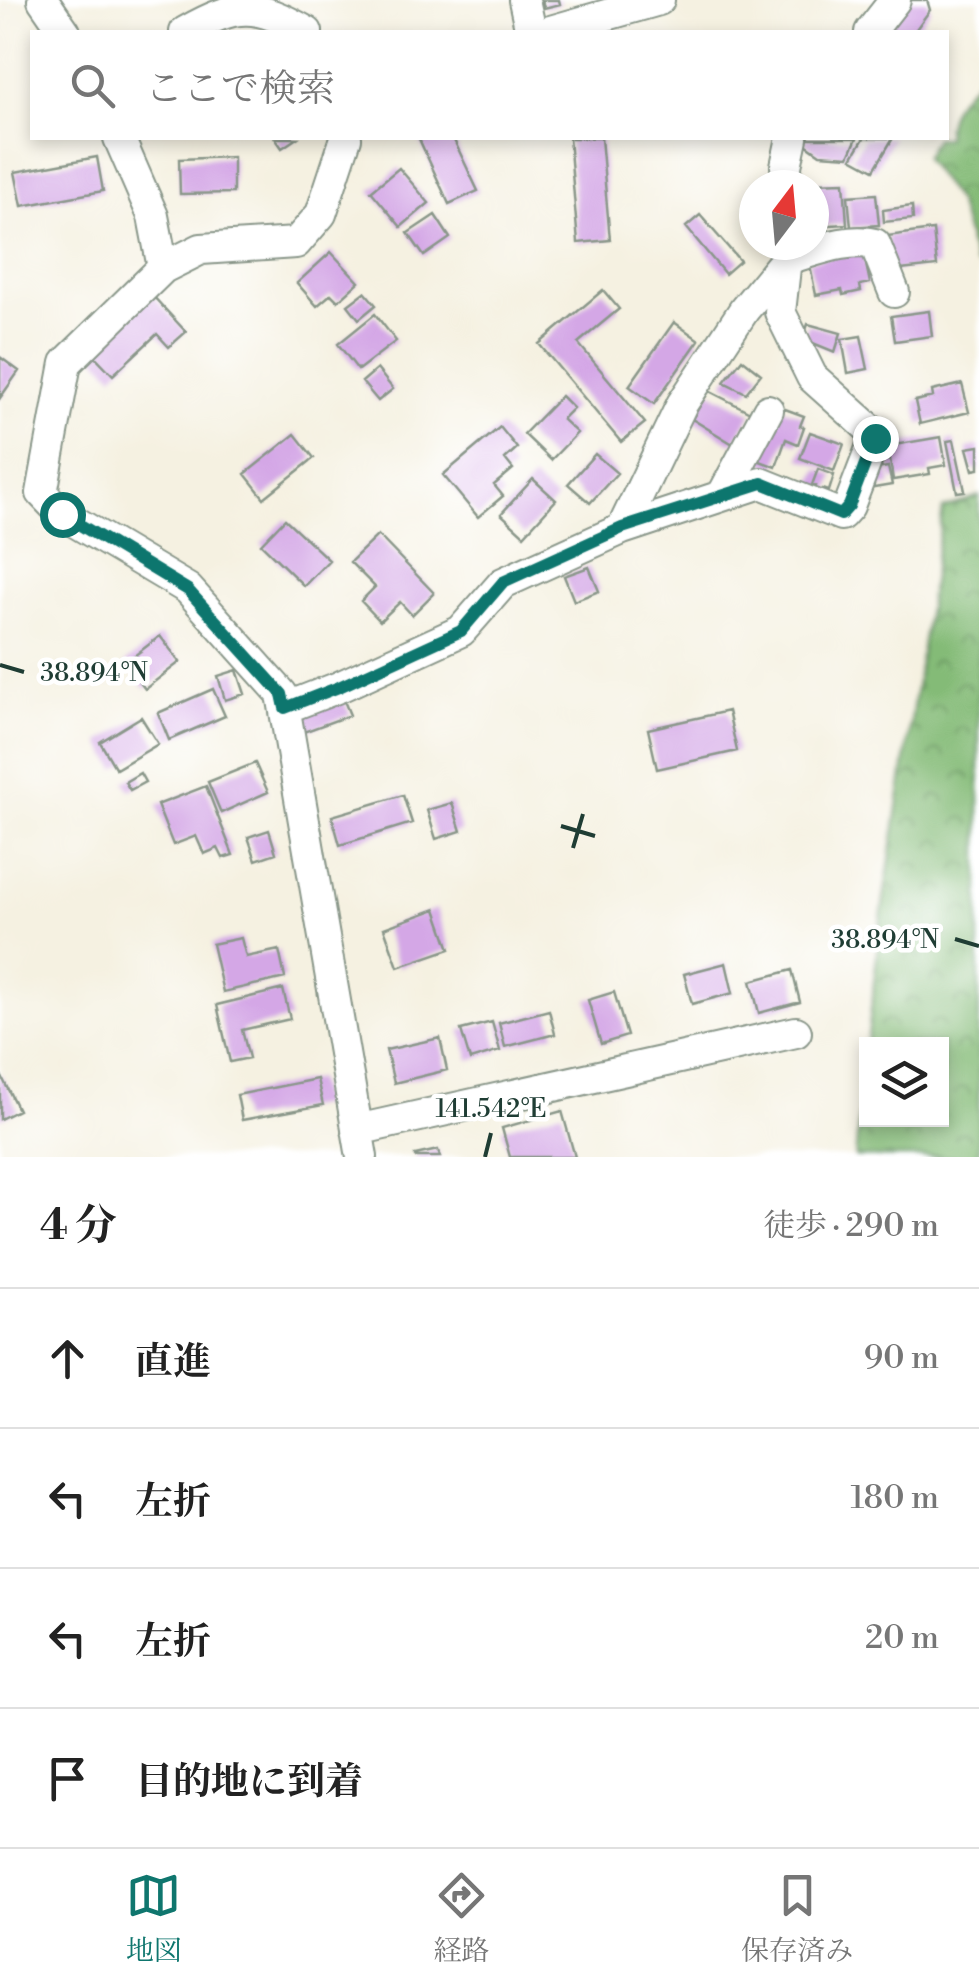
<!DOCTYPE html>
<html lang="ja">
<head>
<meta charset="utf-8">
<style>
	body { margin:0; font-family:"Libre Bodoni","Noto Serif JP",serif; background:#f6f6f6; color:#222 }
	.controls { position:absolute; right:30px; bottom:30px; display:grid; overflow:hidden; border-radius:0px; box-shadow:0 5px 15px #0003 }
	.controls button { width:90px; height:90px; display:grid; place-items:center; padding:0; border:0; border-bottom:2px solid #e0e0e0; background:#fff; color:#222; font:50px sans-serif }
	.compass { position:absolute; left:739px; top:170px; width:90px; height:90px; border-radius:50%; background:#fff; box-shadow:0 5px 15px #0003; rotate:16deg }
	.stop { position:absolute; width:30px; height:30px; margin:-22px; border:8px solid #0f766e; border-radius:50%; background:#fff }
	.stop.end { background:#0f766e; border-color:#fff; box-shadow:0 2px 10px #0008 }
	.list { margin:0; padding:0; list-style:none }
	h2 { display:flex; justify-content:space-between; align-items:center; height:130px; margin:0; padding:0 40px; font-size:42px }
	h2 small { font-size:32px; font-weight:400; color:#767676 }
	.list li { display:grid; grid-template-columns:65px 1fr auto; gap:30px; align-items:center; box-sizing:border-box; height:140px; padding:0 40px; border-top:2px solid #e0e0e0 }
	.list b { display:block; font-size:38px; white-space:nowrap }
	.list em { font-size:32px; font-style:normal; color:#767676 }
	.icon { flex:none; width:55px; height:55px; fill:none; stroke:currentColor; stroke-width:2; stroke-linecap:round; stroke-linejoin:round }
	.map { position:relative; flex:none; width:979px; height:1157px; overflow:hidden }
	.search { position:absolute; background:#fff; box-shadow:0 5px 15px #0003; left:30px; right:30px; top:30px; height:110px; display:flex; align-items:center; gap:25px; box-sizing:border-box; padding:0 35px; border-radius:0px; color:#767676; font-size:38px }
	.sheet { height:690px; background:#fff }
	nav { display:flex; justify-content:space-around; align-items:center; box-sizing:border-box; height:140px; border-top:2px solid #e0e0e0; background:#fff; font-size:28px; color:#767676 }
	nav a { display:grid; justify-items:center; gap:5px }
	nav .on { color:#0f766e }
	.map>svg:first-child { display:block }
</style>
</head>
<body>
<div class="map">
<svg width="979" height="1157" viewBox="0 0 979 1157">
	<defs>
		<pattern id="forest-crowns" width="20" height="18" patternUnits="userSpaceOnUse" patternTransform="scale(2.5)"><rect width="20" height="18" fill="#84bb77"/><path d="M2 6a3 3 0 1 1 6 0M12 15a3 3 0 1 1 6 0" fill="none" stroke="#6b9962"/></pattern>
	</defs>
	<rect width="100%" height="100%" fill="#fff"/>
	<filter id="ink" filterUnits="userSpaceOnUse"><feTurbulence type="fractalNoise" baseFrequency=".01" numOctaves="2"/><feDisplacementMap in="SourceGraphic" scale="20" xChannelSelector="R" yChannelSelector="G"/><feConvolveMatrix kernelMatrix="1 2 1 2 8 2 1 2 1" color-interpolation-filters="sRGB"/></filter>
	<filter id="wash" filterUnits="userSpaceOnUse"><feTurbulence type="fractalNoise" baseFrequency=".0048" numOctaves="4" result="noise"/><feDisplacementMap in="SourceGraphic" scale="40" xChannelSelector="R" yChannelSelector="G"/><feGaussianBlur stdDeviation="2.25" result="paint"/><feColorMatrix in="noise" values="0 0 0 0 0 0 0 0 0 0 0 0 0 0 0 0 0 1.4 0 .05"/><feComposite in="paint" operator="in"/></filter>
	<g filter="url(#wash)">
		<rect width="100%" height="100%" fill="#f5f1e1"/>
		<path fill="url(#forest-crowns)" stroke="#527c56" stroke-width="2.5" d="M979,78V265L975,263L957,202L924,158L935,138H946C946,109 958,97 979,78Z
			M979,496V1157H855L866,1050V1120H942V1044H867L881,918L943,509Z"/>
		<g id="blocks">
			<path fill="#d4a7e6" d="M542,0H559L560,4L544,8Z
				M903,0H927L930,10L914,32H880Z
				M275,138H297L282,148Z
				M453,138L478,191L449,204L419,139Z
				M569,138H601L610,240L578,243Z
				M807,138H857L849,156L820,154L803,142Z
				M864,138H893L874,170L852,158Z
				M97,157L103,191L22,206L15,172Z
				M233,157V193L180,194L179,159Z
				M399,168L429,203L401,227L371,191Z
				M844,182L847,224L814,226V183Z
				M876,194L879,225L851,227L848,196Z
				M912,206L913,219L884,222L883,210Z
				M435,215L450,238L424,256L408,233Z
				M700,215L740,261L725,274L686,227Z
				M933,230L937,266L891,271L887,236Z
				M871,248L873,258L865,260L870,283L860,285L861,291L843,295L842,290L816,295L809,261Z
				M331,252L359,282L338,301L331,294L317,306L297,283Z
				M603,290L619,309L578,343L645,423L621,442L539,344Z
				M365,292L376,305L359,319L348,305Z
				M152,295L186,332L169,347L157,334L113,375L91,352Z
				M929,311L932,336L895,341L891,316Z
				M375,314L396,341L358,370L338,344Z
				M674,322L699,340L654,404L629,386Z
				M808,324L841,333L835,352L803,339Z
				M861,336L868,369L848,373L842,339Z
				M0,357L19,371L0,398Z
				M742,359L761,374L746,393L724,382Z
				M377,369L393,389L378,401L362,382Z
				M962,384L969,412L920,424L915,401L933,397L932,391Z
				M709,391L752,413L733,444L692,419Z
				M561,396L573,408L562,419L577,433L551,460L524,434Z
				M777,406L804,416L800,426L804,427L798,444L786,439L776,467L752,458Z
				M500,427L517,448L505,459L513,469L494,485L503,496L478,517L443,475Z
				M810,432L844,444L834,471L800,458Z
				M295,434L314,458L264,498L245,474Z
				M941,437L946,465L929,468L930,474L893,480L888,446Z
				M954,440L965,491L957,492L947,441Z
				M979,446V469L973,470L967,448Z
				M595,454L617,473L590,503L568,484Z
				M888,467L892,485L874,488L871,470Z
				M818,469L834,475L829,491L823,489L821,496L813,493L816,486L812,485Z
				M533,479L556,500L524,535L501,514Z
				M285,519L329,560L304,586L261,544Z
				M378,535L434,593L412,615L400,602L380,621L361,601L375,587L350,562Z
				M589,567L599,591L574,601L564,576Z
				M160,636L180,662L145,689L125,663Z
				M237,670L245,694L225,700L218,676Z
				M213,689L225,716L169,740L158,713Z
				M342,696L350,715L301,733L294,714Z
				M728,711L737,751L657,769L648,729Z
				M141,717L158,744L116,769L100,742Z
				M255,763L268,792L221,813L208,782Z
				M140,773L145,782L130,790L125,782Z
				M206,786L233,855L223,858L218,848L204,854L196,836L173,845L157,805Z
				M403,795L412,823L340,845L332,816Z
				M452,803L461,831L436,839L427,810Z
				M269,830L276,853L256,860L248,837Z
				M436,909L450,949L398,967L384,928Z
				M241,938L246,957L279,950L285,978L223,992L212,944Z
				M726,963L733,993L692,1004L684,974Z
				M792,970L800,1002L759,1013L751,981Z
				M283,989L290,1019L242,1030L249,1058L230,1062L217,1005Z
				M614,992L627,1036L601,1044L588,1000Z
				M549,1010L555,1034L505,1047L499,1023Z
				M492,1022L500,1051L470,1060L461,1030Z
				M440,1038L447,1070L394,1083L386,1050Z
				M0,1073L18,1110L0,1119Z
				M317,1079L323,1105L242,1120L237,1095Z
				M562,1111L575,1157H510L502,1128Z
				M438,1150L440,1157H415V1155Z"/>
		</g>
	</g>
	<g filter="url(#ink)">
		<use href="#blocks" fill-opacity="0" stroke="#8a978a" stroke-width="2.5"/>
		<g fill="none" stroke-linecap="round" stroke-linejoin="round">
			<g stroke="#8a978a" stroke-width="34">
				<path id="minor" d="M43,0L65,32
					M524,0L531,32
					M185,32C238,2 255,3 307,32
					M547,32L659,0
					M870,32L895,0
					M119,138L153,216L163,268
					M346,138L321,214L296,243L201,249L163,268L66,363L42,493L62,514L188,589L282,694L362,1157
					M787,185L786,166L792,138
					M722,496L768,410
					M622,529L761,483L841,515L849,506L875,438L869,428L812,377L780,312L786,259C813,252 847,237 875,244L894,292
					M285,708L339,687L461,631L503,583L622,529L682,404L744,310L786,259L787,245
					M357,1130L796,1032"/>
			</g>
			<use href="#minor" stroke="#fff" stroke-width="30"/>
		</g>
	</g>
	<g fill="none" stroke-linecap="round" stroke-linejoin="round" filter="url(#ink)">
		<path stroke="#0f766e" stroke-width="12" d="M62,514L188,590L282,694L285,708L339,687L461,631L503,582L622,528L762,483L841,515L849,506L875,438"/>
	</g>
	<path fill="none" stroke="#1f3d34" stroke-width="4" d="M0,665L24,672M561,826L595,836M573,848L583,814M955,939L979,946M485,1157L491,1133"/>
	<g font-size="25" text-anchor="middle" fill="#1f3d34" stroke="#fff" stroke-width="9" stroke-linejoin="round" paint-order="stroke">
		<text x="94" y="681">38.894°N</text>
		<text x="885" y="948">38.894°N</text>
		<text x="491" y="1117">141.542°E</text>
	</g>
</svg>
<div class="controls">
<button><svg class="icon" aria-label="layers" viewBox="0 0 24 24"><path d="M12 4l9 5-9 5-9-5zM3 14l9 5 9-5"/></svg></button>
</div>
<svg class="compass" viewBox="-18 -18 36 36"><path d="M0-13l5 13h-10z" fill="#e53935"/><path d="M0 13l5-13h-10z" fill="#767676"/></svg>
<div class="stop" style="left:62px;top:514px"></div>
<div class="stop end" style="left:875px;top:438px"></div>
<div class="search"><svg class="icon" aria-label="search" viewBox="0 0 24 24"><circle cx="10" cy="10" r="6"/><path d="M15 15l6 6"/></svg>ここで検索</div>
</div>
<section class="sheet">
<h2>4 分<small>徒歩 · 290 m</small></h2>
<ul class="list">
<li><svg class="icon" aria-label="ahead" viewBox="0 0 24 24"><path d="M12 20V5M6 11l6-6 6 6"/></svg><div><b>直進</b></div><em>90 m</em></li>
<li><svg class="icon" aria-label="left" viewBox="0 0 24 24"><path d="M17 20v-9H6M10 6l-5 5 5 5"/></svg><div><b>左折</b></div><em>180 m</em></li>
<li><svg class="icon" aria-label="left" viewBox="0 0 24 24"><path d="M17 20v-9H6M10 6l-5 5 5 5"/></svg><div><b>左折</b></div><em>20 m</em></li>
<li><svg class="icon" aria-label="arrive" viewBox="0 0 24 24"><path d="M6 21V4h12l-3 4 3 4H6"/></svg><div><b>目的地に到着</b></div></li>
</ul>
</section>
<nav>
<a class="on"><svg class="icon" aria-label="map" viewBox="0 0 24 24"><path d="M3 6l6-2 6 2 6-2v14l-6 2-6-2-6 2zM9 4v14M15 6v14"/></svg>地図</a>
<a><svg class="icon" aria-label="directions" viewBox="0 0 24 24"><path d="M12 3l9 9-9 9-9-9zM9 14v-3h6M13 9l2 2-2 2"/></svg>経路</a>
<a><svg class="icon" aria-label="saved" viewBox="0 0 24 24"><path d="M7 4h10v16l-5-4-5 4z"/></svg>保存済み</a>
</nav>
</body>
</html>
